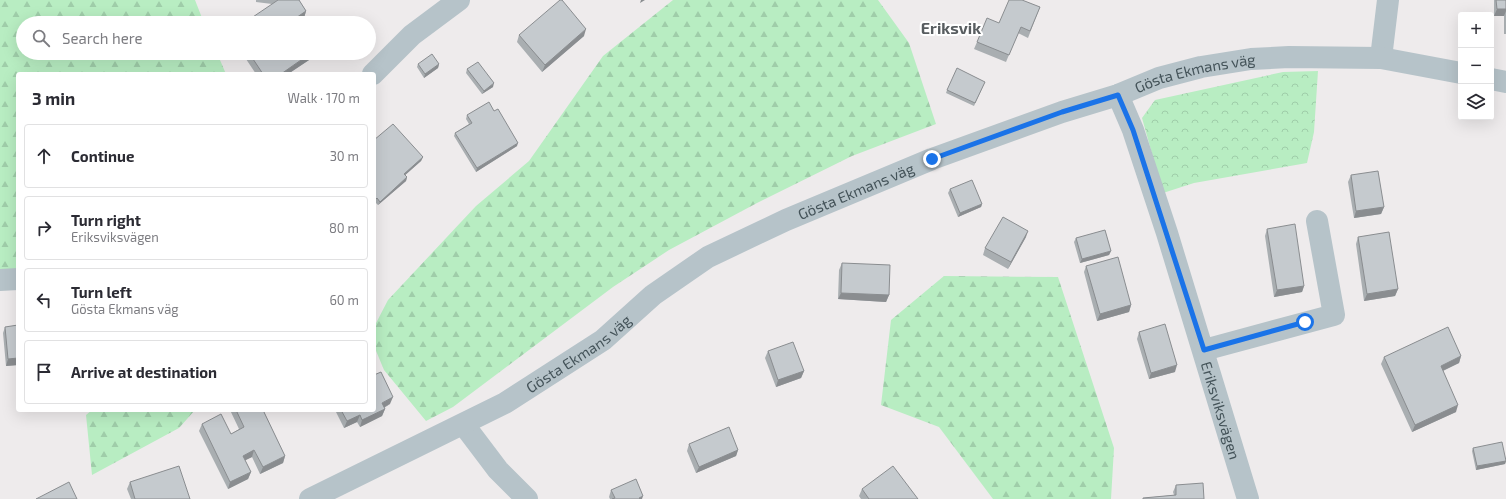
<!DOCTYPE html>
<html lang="en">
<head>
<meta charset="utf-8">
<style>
	body { margin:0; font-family:"Exo 2",sans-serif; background:#f7f7f7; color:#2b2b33 }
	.controls { position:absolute; right:12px; top:12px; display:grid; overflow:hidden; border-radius:4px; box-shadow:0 4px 16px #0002 }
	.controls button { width:36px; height:36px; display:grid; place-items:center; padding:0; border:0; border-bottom:1px solid #e1e1e2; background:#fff; color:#2b2b33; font:20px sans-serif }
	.stop { position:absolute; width:12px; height:12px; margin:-9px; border:3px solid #1a73e8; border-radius:50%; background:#fff }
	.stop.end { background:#1a73e8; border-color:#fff; box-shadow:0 1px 4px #0008 }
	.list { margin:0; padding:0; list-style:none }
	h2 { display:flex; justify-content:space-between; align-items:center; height:52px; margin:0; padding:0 16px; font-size:17px }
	h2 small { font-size:13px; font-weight:400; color:#7c7c81 }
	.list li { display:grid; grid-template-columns:26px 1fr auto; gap:12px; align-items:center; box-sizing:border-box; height:64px; margin:0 8px 8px; padding:0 8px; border:1px solid #e1e1e2; border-radius:4px }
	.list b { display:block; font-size:15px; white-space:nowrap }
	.list p { margin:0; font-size:13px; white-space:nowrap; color:#7c7c81 }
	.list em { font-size:13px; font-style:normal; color:#7c7c81 }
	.icon { flex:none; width:22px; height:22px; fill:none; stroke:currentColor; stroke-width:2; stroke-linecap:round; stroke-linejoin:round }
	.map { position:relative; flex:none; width:1506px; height:499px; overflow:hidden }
	.search { position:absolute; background:#fff; box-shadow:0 4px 16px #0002; left:16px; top:16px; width:360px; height:44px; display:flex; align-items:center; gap:10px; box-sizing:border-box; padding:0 14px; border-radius:22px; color:#7c7c81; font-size:15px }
	.panel { position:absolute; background:#fff; box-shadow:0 4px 16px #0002; left:16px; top:72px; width:360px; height:340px; border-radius:4px }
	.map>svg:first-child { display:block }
</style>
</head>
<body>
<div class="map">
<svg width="1506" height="499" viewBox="0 0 1506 499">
	<defs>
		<pattern id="forest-firs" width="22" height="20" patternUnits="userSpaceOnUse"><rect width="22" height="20" fill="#b8edc2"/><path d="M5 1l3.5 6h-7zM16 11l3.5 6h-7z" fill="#9fcda9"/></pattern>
		<pattern id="park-crowns" width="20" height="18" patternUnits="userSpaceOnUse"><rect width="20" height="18" fill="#b8edc2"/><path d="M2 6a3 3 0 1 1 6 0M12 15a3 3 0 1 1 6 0" fill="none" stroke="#9fcda9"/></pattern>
	</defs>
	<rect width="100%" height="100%" fill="#eeebec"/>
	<path fill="url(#forest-firs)" d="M0,0H195L204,23H23V53H217L226,74H18V270L0,271Z
		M673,0H878L909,43L936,124L852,156L757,203L669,250L613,287L453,407L426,421L384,370L374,346V327L388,300L476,206L529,161L603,56Z
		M944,276L1058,277L1114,448L1111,499H993L939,427L881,405L891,320Z
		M92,410H195L179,428L92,475L86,415Z"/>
	<path fill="url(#park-crowns)" d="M1318,71L1314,132L1307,163L1194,183L1163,193L1142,118L1155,100L1283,72Z"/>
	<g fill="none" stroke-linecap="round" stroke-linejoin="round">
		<g stroke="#b6c3c9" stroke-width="22">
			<path d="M1381,58L1388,0"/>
			<path d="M373,74L412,35L459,0"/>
			<path d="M1491,79L1506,82"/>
			<path id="s1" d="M1118,95L1133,130L1167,233L1248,499"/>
			<path d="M0,280L18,279"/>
			<path d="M1204,350L1334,315L1317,221"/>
			<path d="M464,425L498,470L527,499"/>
			<path id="s2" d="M310,499L505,403L603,340L653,295L708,257L786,220L932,159L1062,112L1118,95L1159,78L1201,67L1251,59L1289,57L1381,58L1461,73"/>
		</g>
	</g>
	<path fill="#a9aeb1" d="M256,0H299L306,11L304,18L272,4L256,2Z
		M1494,0H1506V34H1504V16H1494Z
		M1040,7L1028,38L1018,33L1006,62L974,49L977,42L999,23Z
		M519,35L584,36L542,72L517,42Z
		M242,53H312L309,60L288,74H256Z
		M418,64H439L438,68L424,78L417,67Z
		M467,69L493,87L482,94L466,73Z
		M985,82L974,106L946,93L947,90Z
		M467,115L517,146L476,172L454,136L455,133L469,124L466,119Z
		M374,140L423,157L421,161L405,175L407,177L406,181L378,205L375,202Z
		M1351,175L1384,207L1381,214L1354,218L1348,182Z
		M950,189L982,204L981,207L958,217L948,193Z
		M1267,229L1304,286L1302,292L1274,297L1265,236Z
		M1026,237L1008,269L983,255L985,248Z
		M1358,237L1398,289L1395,296L1364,301L1356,244Z
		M1076,238L1111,251L1109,255L1080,263L1074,242Z
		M842,263L889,295L886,302L838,299L839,270Z
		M1086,266L1131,305L1129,312L1097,321L1084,272Z
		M5,327L18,365L6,366L3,333Z
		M1139,332L1175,372L1149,379L1137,339Z
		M768,351L804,371L801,378L776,387L765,358Z
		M1461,356L1459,363L1443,371L1456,412L1412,432L1381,364L1384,357Z
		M390,404L384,408L385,409L382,416L360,427L357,422L344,428L335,410H374Z
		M230,410H263L285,456L283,463L260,474L252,457L245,460L251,472L248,479L228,489L199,431L202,424L231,434L239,429Z
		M689,444L738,450L736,456L696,473L687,451Z
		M1473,448L1506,461L1505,464L1476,470L1472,451Z
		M130,482L190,499H131L127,489Z
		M1176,485L1204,499H1143V498L1174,495L1173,492Z
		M862,489L918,499H861L859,496Z
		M611,490L642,499H610L609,497Z"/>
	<path fill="#8a8d90" d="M641,0H645L640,3Z
		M1497,9H1506V11L1504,16H1494Z
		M306,11L304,18L297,23H290V22Z
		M586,29L584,36L542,72L545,65Z
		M312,53L309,60L288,74H281Z
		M439,64L438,68L424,78L425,74Z
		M494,83L493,87L482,94L484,91Z
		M518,143L517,146L476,172L477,168Z
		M423,157L421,161L403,177L404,174Z
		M407,177L406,181L378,205L380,202Z
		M982,204L981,207L958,217L960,213Z
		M1384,207L1381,214L1354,218L1356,211Z
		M1028,231L1026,237L1008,269L1011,262Z
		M1111,251L1109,255L1080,263L1082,259Z
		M1304,286L1302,292L1274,297L1277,290Z
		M1398,289L1395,296L1364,301L1367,294Z
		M841,293L889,295L886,302L838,299Z
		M1131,305L1129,312L1097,321L1100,314Z
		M1461,356L1459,363L1438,373L1441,366Z
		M18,358V365L6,366L8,359Z
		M1177,365L1175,372L1149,379L1151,373Z
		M804,371L801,378L776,387L778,380Z
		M393,397L390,404L379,410L382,403Z
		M1458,405L1456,412L1412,432L1415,425Z
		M385,409L382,416L360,427L362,420Z
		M360,415L357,422L344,428L347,421Z
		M254,450L252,457L240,463L243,456Z
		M738,450L736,456L696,473L699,467Z
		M285,456L283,463L260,474L263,467Z
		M1506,461L1505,464L1476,470L1477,466Z
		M251,472L248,479L228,489L230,482Z
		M643,496L642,499H639V498Z"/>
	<path fill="#c5cace" stroke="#8a8d90" d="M278,0H299L306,11L290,22L291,23H244Z
		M560,0H562L586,29L545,65L519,35Z
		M1009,0H1022L1040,7L1030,31L1021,27L1009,55L977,42L987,18L999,23Z
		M1496,0H1506V9H1497Z
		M249,53H311L281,74H263Z
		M432,54L439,64L425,74L418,64Z
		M478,62L494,83L484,91L467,69Z
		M957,68L985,82L975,103L947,90Z
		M489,102L494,111L498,109L518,143L477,168L455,133L472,123L467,115Z
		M393,124L423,157L404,174L407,177L380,202L377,198L374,201V140Z
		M1378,171L1384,207L1356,211L1351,175Z
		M972,180L982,204L960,213L950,189Z
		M1003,217L1028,231L1011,262L985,248Z
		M1295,224L1304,286L1277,290L1267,229Z
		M1105,230L1111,251L1082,259L1076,238Z
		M1389,232L1398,289L1367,294L1358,237Z
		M1118,257L1131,305L1100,314L1086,266Z
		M842,263L890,265L889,295L841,293Z
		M1165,324L1177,365L1151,373L1139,332Z
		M18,325V358L8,359L5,327Z
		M1448,327L1461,356L1441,366L1458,405L1415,425L1384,357Z
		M793,342L804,371L778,380L768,351Z
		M381,372L393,397L382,403L385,409L362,420L360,415L347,421L341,410H374V375Z
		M236,410H263L285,456L263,467L254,450L243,456L251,472L230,482L202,424L221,414L231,434L244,427Z
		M729,427L738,450L699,467L689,444Z
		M1502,442L1506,461L1477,466L1473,448Z
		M179,466L190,499H135L130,482Z
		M893,466L918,499H869L862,489Z
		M636,479L643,496L639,498L640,499H612L615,498L611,490Z
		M69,482L77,499H36Z
		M1203,483L1204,499H1143V498L1176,495V485Z"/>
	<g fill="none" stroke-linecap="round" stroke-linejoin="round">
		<path stroke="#1a73e8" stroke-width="5" d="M932,159L1062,112L1118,95L1133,130L1204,350L1305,322"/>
	</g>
	<g text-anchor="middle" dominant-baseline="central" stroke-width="4" stroke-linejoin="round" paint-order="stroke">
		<g font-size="15" fill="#445359" stroke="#fff">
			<text stroke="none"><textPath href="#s2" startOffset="990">Gösta Ekmans väg</textPath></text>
			<text stroke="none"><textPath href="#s2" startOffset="630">Gösta Ekmans väg</textPath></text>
			<text stroke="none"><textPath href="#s2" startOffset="306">Gösta Ekmans väg</textPath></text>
			<text stroke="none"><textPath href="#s1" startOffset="332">Eriksviksvägen</textPath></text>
		</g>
		<g font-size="16" font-weight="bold" fill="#585d60" stroke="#fff">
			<text x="951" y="27">Eriksvik</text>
		</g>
	</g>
</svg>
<div class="controls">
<button>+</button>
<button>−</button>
<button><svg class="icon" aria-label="layers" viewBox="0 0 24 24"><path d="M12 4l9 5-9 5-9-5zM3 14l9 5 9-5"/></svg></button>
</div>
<div class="stop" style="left:1305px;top:322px"></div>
<div class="stop end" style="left:932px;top:159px"></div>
<div class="search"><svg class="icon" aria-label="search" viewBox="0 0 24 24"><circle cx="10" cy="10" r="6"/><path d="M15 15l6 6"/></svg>Search here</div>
<section class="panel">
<h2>3 min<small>Walk · 170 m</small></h2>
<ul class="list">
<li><svg class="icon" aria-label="ahead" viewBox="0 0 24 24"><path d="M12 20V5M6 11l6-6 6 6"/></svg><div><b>Continue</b></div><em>30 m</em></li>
<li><svg class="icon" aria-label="right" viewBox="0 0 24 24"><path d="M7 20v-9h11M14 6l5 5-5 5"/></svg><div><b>Turn right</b><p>Eriksviksvägen</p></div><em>80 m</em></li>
<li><svg class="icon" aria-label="left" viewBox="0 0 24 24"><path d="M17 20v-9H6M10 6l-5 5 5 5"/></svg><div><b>Turn left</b><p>Gösta Ekmans väg</p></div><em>60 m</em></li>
<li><svg class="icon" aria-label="arrive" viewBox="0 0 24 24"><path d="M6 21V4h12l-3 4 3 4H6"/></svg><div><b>Arrive at destination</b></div></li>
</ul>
</section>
</div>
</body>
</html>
